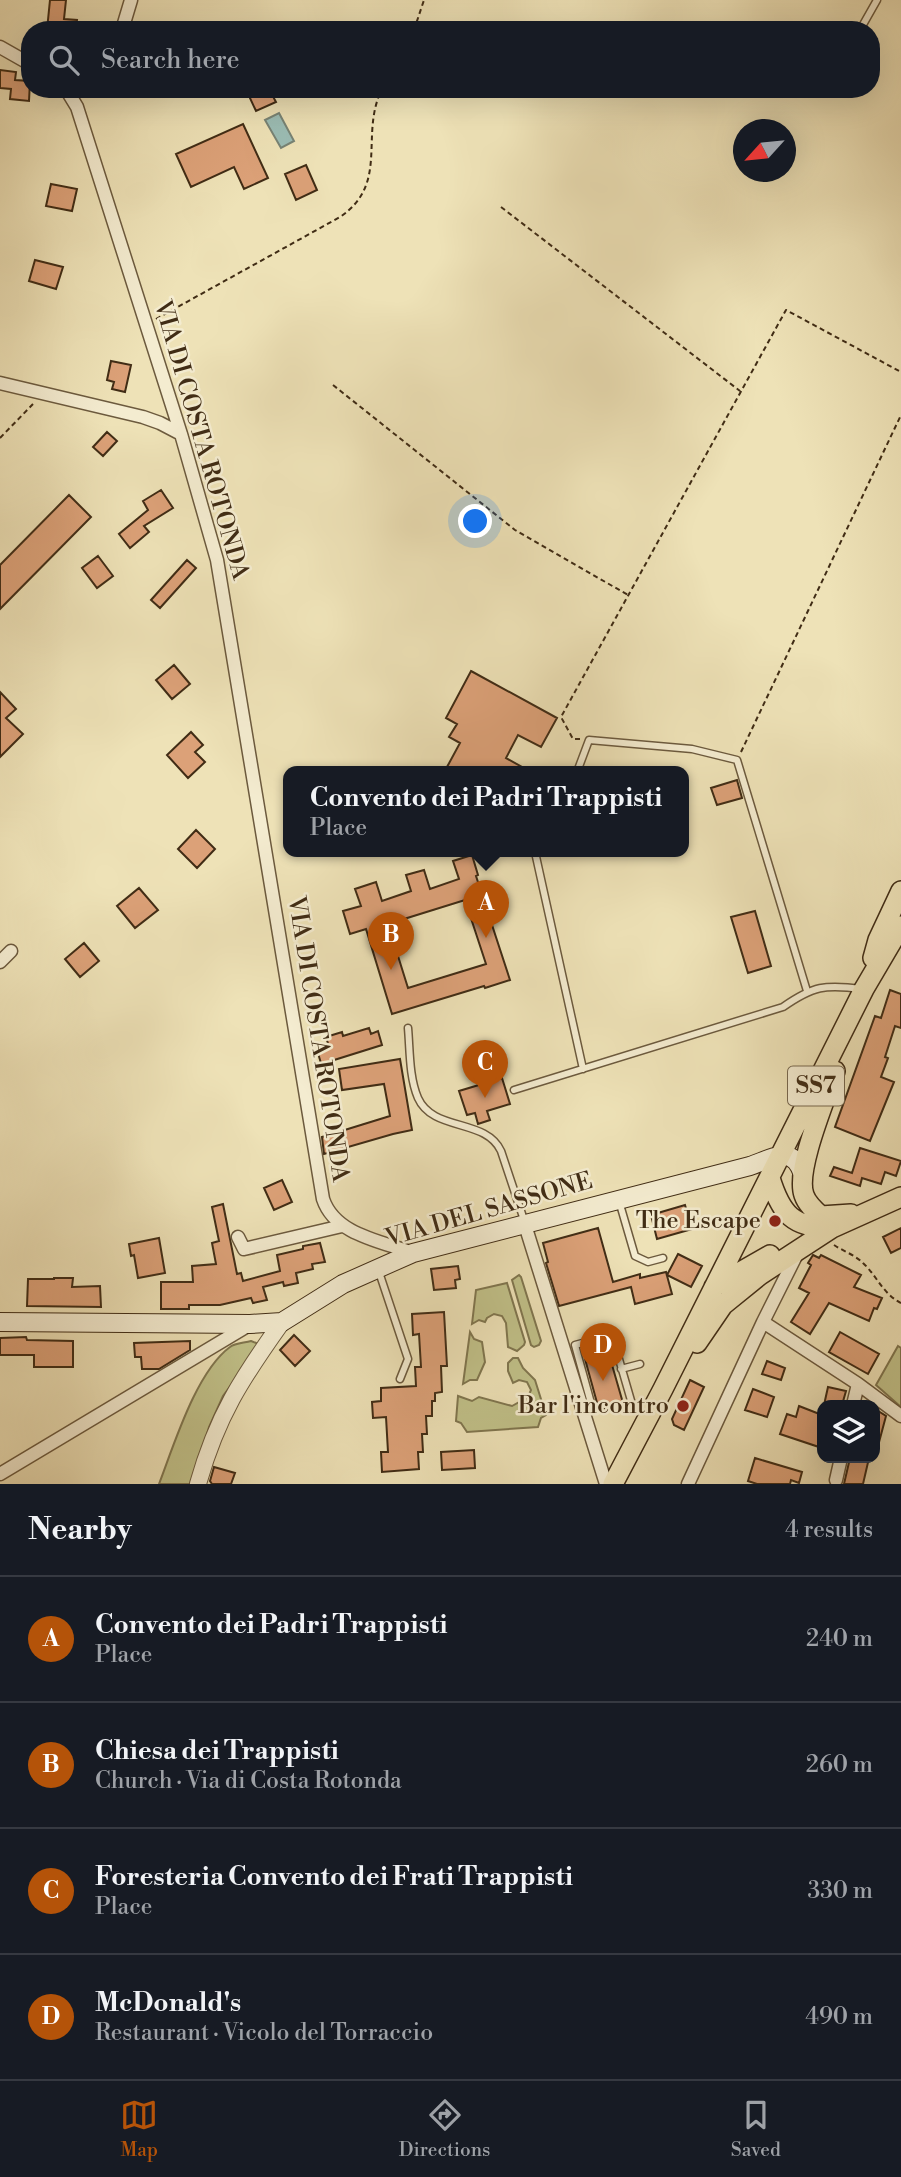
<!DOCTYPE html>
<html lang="en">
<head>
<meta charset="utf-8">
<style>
	body { margin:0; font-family:"Libre Bodoni",serif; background:#242831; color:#f1f3f6 }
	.controls { position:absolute; right:21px; bottom:21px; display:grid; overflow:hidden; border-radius:14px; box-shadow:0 7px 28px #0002 }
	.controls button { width:63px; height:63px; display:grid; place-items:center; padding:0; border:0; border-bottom:2px solid #363941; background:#171b24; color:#f1f3f6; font:35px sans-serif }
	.compass { position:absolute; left:733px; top:119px; width:63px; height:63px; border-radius:50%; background:#171b24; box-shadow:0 7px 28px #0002; rotate:243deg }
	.you { position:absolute; left:476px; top:522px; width:24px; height:24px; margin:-18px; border:5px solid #fff; border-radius:50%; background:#1a73e8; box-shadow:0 0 0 10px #1a73e833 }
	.badge { display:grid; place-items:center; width:46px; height:46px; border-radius:50%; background:#b45309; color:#fff; font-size:23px; font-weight:700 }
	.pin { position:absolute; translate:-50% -58px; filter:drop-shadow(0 2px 4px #0008) }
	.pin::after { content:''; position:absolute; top:37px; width:24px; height:21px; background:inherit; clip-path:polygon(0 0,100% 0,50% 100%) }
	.popup { position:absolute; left:283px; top:766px; width:406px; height:91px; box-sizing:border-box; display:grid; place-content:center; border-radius:14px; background:#171b24; filter:drop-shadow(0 2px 5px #0005); font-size:23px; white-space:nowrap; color:#9ea1a6 }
	.popup b { font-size:26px; color:#f1f3f6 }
	.popup::after { content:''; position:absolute; left:50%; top:100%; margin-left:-14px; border:14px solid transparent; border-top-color:#171b24 }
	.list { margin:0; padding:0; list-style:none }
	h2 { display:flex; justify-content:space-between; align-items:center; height:91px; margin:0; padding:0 28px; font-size:30px }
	h2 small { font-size:23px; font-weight:400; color:#9ea1a6 }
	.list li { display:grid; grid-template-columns:46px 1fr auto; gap:21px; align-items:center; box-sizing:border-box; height:126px; padding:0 28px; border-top:2px solid #363941 }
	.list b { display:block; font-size:26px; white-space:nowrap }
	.list p { margin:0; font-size:23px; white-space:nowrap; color:#9ea1a6 }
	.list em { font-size:23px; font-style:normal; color:#9ea1a6 }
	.icon { flex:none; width:38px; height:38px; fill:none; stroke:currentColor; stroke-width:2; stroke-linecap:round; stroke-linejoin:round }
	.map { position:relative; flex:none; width:901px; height:1484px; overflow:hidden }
	.search { position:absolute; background:#171b24; box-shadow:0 7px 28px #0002; left:21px; right:21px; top:21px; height:77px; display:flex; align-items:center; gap:18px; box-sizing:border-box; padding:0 24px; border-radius:28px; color:#9ea1a6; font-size:26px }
	.sheet { height:595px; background:#171b24 }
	nav { display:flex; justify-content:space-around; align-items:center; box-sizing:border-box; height:98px; border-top:2px solid #363941; background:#171b24; font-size:19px; color:#9ea1a6 }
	nav a { display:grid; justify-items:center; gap:4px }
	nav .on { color:#b45309 }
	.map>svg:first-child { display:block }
</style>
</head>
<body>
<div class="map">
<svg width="901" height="1484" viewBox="0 0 901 1484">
	<rect width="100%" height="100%" fill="#eee2b7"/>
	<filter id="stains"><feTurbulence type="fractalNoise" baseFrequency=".00286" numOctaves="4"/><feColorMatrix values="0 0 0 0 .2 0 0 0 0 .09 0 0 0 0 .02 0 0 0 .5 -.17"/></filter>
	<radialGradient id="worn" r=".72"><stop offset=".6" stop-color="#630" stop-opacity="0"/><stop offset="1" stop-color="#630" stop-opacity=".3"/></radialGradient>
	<path fill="#c1c189" stroke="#80764f" stroke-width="2" d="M519,1275L521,1277L541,1341L539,1345L534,1347L531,1345L512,1280Z
		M507,1283L525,1342L524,1345L517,1351L508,1347L506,1323L502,1316L494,1314L487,1318L485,1322L479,1320L472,1324L476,1290Z
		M470,1332L474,1339L482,1342L485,1362L477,1380H470L463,1384Z
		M251,1341L261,1345L223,1396L209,1427L193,1484H159C174,1445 196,1372 230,1347C235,1343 244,1343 251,1341Z
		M898,1346L901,1348V1407L876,1385Z
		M513,1358H518L523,1368L535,1380L546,1415L541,1418L538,1427L467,1432L461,1423L456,1421L458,1396L472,1401L479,1397L512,1406L528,1397L531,1390L527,1382L519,1380L513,1383L508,1371V1363Z"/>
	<path fill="#9bbdb5" stroke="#778375" stroke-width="2" d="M279,113L294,141L281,148L265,120Z"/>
	<path fill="#dca178" stroke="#402c15" stroke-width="2" fill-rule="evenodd" d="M50,0H66L64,19L77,20L76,30H47Z
		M0,70L16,72L15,80L30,81L29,101L10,99L11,89L0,88Z
		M262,89H269L276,102L256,111L249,96Z
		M243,124L268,178L244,189L234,167L191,187L176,154Z
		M306,165L317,190L296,200L285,174Z
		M51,184L77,189L72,211L46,206Z
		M35,260L63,267L56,289L29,281Z
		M111,361L131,365L125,392L112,389L114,382L107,380Z
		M107,432L117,441L103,456L93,447Z
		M161,490L173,508L144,526L149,532L130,548L119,534L148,510L143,501Z
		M69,495L91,517L0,609V565Z
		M98,556L113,576L97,588L82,568Z
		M187,560L196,568L160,608L151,600Z
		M174,665L190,684L172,699L156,680Z
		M471,671L557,718L541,747L518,735L506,758L531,772H455L447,767L460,743L449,737L457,724L446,718Z
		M0,692L16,709L6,718L23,734L0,757Z
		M191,732L203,745L195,752L205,762L188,778L167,755Z
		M737,780L742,798L717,805L711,788Z
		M196,830L215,849L197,868L178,849Z
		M472,855L478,875L476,876L510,980L485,988L484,986L392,1014L366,929L350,934L343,911L361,906L355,889L376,882L382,901L411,891L406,875L424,870L430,889L459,879L453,861ZM465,900L486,964L408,988L388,924Z
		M139,888L158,910L135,928L117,906Z
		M755,911L771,966L748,973L731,917Z
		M84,943L99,961L80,977L65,959Z
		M890,990L901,994V1028L895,1026L885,1057L888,1058L881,1077L894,1082L870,1141L835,1127L875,1016L881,1018Z
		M369,1028L371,1034L378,1031L382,1045L331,1061L333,1070L324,1073L317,1050L329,1047L326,1037L342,1032L343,1036Z
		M400,1059L412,1130L393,1134L324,1154L322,1137L390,1116L384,1084L342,1090L339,1069Z
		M502,1078L510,1104L487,1111L490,1120L478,1124L475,1113L467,1115L459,1091Z
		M860,1148L901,1161L896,1176L885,1172L881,1184L862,1178L860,1186L830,1176L834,1167L852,1173Z
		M282,1180L292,1202L274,1210L264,1188Z
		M223,1204L237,1274L241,1273L243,1281L280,1271L277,1255L303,1249V1246L320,1243L325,1262L312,1264L313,1269L296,1273L298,1283L284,1286L283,1282L263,1287L267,1300L253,1303L251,1298L220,1305H189V1309H161V1282H193L192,1266L216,1264L212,1243L219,1241L212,1207Z
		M685,1205L692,1229L657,1239L651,1215Z
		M598,1228L613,1282L640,1274V1278L666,1272L672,1294L635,1304L631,1287L559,1306L546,1263L548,1262L543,1243Z
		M901,1228V1248L891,1253L883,1237Z
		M159,1238L165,1273L138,1278L134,1255L131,1256L129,1244Z
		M678,1254L702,1266L691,1287L667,1275Z
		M813,1255L819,1258L821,1255L861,1275L854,1287L882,1298L877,1309L874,1308L869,1321L829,1303L810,1334L791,1322L809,1293L799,1288L811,1265L808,1263Z
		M458,1266L460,1279L455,1280L456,1288L434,1290L431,1269Z
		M54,1278H73L72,1287L100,1286L101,1307L27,1306L28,1279H54Z
		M444,1312L447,1366H441L442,1392L435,1393V1401H432V1416H426L427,1434H422L423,1452H418L419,1469L382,1472L381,1452H388L386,1417L373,1418L372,1402L381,1401V1388L416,1386L415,1367H421L419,1334L413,1335L412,1314Z
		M840,1332L879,1354L868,1374L829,1352Z
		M294,1335L310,1351L295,1366L280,1350Z
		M26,1337L27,1340L73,1341V1367H34V1355H0V1338Z
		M190,1341V1350L159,1369H142L141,1357H135L134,1343Z
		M608,1351L623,1403L599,1410L585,1359Z
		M767,1361L785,1368L781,1380L762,1374Z
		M690,1380L704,1387L684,1430L674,1425L672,1419Z
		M828,1387L846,1391L842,1405H824Z
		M753,1389L774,1397L767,1417L745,1410Z
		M799,1406L822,1415V1448L780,1434L787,1414L796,1417Z
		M875,1409L886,1416L878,1446H875Z
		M474,1450L475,1468L442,1470L441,1452Z
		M755,1458L802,1472L799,1483L791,1480L790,1484H757L748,1481Z
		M850,1458H869L863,1484H844Z
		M214,1467L235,1473L231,1484H212L210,1481Z"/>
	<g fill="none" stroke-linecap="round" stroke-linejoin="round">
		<g stroke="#6c5a3e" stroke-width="9">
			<path id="service" d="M860,30L877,0
				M577,772L589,740L692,749L737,760L807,991
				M535,852L583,1069
				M408,1028C410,1050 409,1077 418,1098C433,1132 486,1118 501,1151L525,1223
				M514,1090L783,1007C813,986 825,984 862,989
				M619,1201L635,1256L648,1262L663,1258
				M378,1269L408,1359L400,1379
				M621,1369L640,1364
				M585,1411L591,1403L575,1345L612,1335L632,1404"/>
		</g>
		<g stroke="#6c5a3e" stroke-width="15">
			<path id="minor" d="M122,30L131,0
				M0,47L30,64
				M66,89L77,107L181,434L217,560L323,1199C335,1235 381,1241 413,1253
				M0,383L143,417L160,423L181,434
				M0,962L11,951
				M525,1225L606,1484
				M238,1237L244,1249L342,1226
				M763,1322L858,1384L901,1416
				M853,1405L858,1384
				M0,1474L249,1325
				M836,1480L841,1458
				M688,1484L763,1322L799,1250"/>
		</g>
		<g stroke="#6c5a3e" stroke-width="18">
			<path id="tertiary" d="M198,1484C217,1416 242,1378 282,1322"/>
		</g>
		<g stroke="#402c15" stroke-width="20">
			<path id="secondary" d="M0,1322L250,1324L282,1322L343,1284L413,1253L750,1166C771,1159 792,1144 802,1172"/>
		</g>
		<g stroke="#402c15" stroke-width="22">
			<path id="primary" d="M873,958L878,940L901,891
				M835,1071C826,1098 795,1170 804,1195C807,1204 814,1210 821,1216L851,1214
				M770,1178C781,1214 793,1228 832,1228
				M714,1287L770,1255
				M697,1343L723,1305L760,1275L832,1228L901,1197
				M613,1484L663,1389L864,989L901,926"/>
		</g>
		<path stroke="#402c15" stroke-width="2" stroke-dasharray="5 3.5" stroke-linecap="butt" d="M414,30L424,0
			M501,207L740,391
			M156,319L340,217C390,183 359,135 382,89
			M333,385L515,530L628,595
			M0,438L33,404
			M580,739H573L561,717L786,310L901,372
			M741,752L901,415
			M834,1245C843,1251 855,1255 863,1263C877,1276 883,1294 901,1303"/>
		<use href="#service" stroke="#f4ecd0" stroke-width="6"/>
		<use href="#minor" stroke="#f4ecd0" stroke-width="12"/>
		<use href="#tertiary" stroke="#f4ecd0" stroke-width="16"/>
		<use href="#secondary" stroke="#f4ecd0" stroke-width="18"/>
		<use href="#primary" stroke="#eee2b7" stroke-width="19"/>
	</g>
	<g fill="#8f2418" stroke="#f4ecd0" stroke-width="2.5">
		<circle cx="775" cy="1221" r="7"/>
		<circle cx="683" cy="1406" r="7"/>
	</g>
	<g text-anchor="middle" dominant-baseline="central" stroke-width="5" stroke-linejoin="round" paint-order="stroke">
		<rect fill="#f4ecd0" stroke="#76664d" stroke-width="2" x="788" y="1066.5" width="56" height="39" rx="5"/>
		<g font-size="23" font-weight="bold" fill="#402c15">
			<text x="816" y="1086">SS7</text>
		</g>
		<g font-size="24" fill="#402c15" stroke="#f4ecd0">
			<text transform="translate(201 440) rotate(74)">VIA DI COSTA ROTONDA</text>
			<text transform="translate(318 1039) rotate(81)">VIA DI COSTA ROTONDA</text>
			<text transform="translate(489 1210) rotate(-16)">VIA DEL SASSONE</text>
		</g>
		<g font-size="24" fill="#402c15" stroke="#f4ecd0" text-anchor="end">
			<text x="761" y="1221">The Escape</text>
			<text x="669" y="1406">Bar l'incontro</text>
		</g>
	</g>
	<rect width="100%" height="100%" filter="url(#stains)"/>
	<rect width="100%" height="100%" fill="url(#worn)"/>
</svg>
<div class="controls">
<button><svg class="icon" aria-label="layers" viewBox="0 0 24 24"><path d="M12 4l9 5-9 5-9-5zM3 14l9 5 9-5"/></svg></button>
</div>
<svg class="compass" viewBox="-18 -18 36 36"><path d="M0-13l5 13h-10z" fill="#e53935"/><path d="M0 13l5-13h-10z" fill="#9ea1a6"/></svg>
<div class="you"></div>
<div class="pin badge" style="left:486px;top:938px">A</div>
<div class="popup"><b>Convento dei Padri Trappisti</b>Place</div>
<div class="pin badge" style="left:391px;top:970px">B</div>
<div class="pin badge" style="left:485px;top:1098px">C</div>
<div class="pin badge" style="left:603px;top:1381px">D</div>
<div class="search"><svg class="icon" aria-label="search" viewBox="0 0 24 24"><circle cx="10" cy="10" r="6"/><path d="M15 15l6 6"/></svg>Search here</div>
</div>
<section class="sheet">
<h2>Nearby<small>4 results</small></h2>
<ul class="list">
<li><span class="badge">A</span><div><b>Convento dei Padri Trappisti</b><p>Place</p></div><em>240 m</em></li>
<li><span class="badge">B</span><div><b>Chiesa dei Trappisti</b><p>Church · Via di Costa Rotonda</p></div><em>260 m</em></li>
<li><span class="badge">C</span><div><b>Foresteria Convento dei Frati Trappisti</b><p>Place</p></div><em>330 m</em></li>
<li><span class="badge">D</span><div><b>McDonald's</b><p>Restaurant · Vicolo del Torraccio</p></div><em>490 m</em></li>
</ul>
</section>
<nav>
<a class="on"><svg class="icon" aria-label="map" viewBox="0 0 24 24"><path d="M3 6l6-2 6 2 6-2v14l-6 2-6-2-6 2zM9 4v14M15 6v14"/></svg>Map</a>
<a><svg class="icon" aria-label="directions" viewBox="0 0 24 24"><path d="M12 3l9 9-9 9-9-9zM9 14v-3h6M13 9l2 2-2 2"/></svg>Directions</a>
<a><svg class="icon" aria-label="saved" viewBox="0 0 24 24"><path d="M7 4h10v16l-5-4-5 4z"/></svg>Saved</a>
</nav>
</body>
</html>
